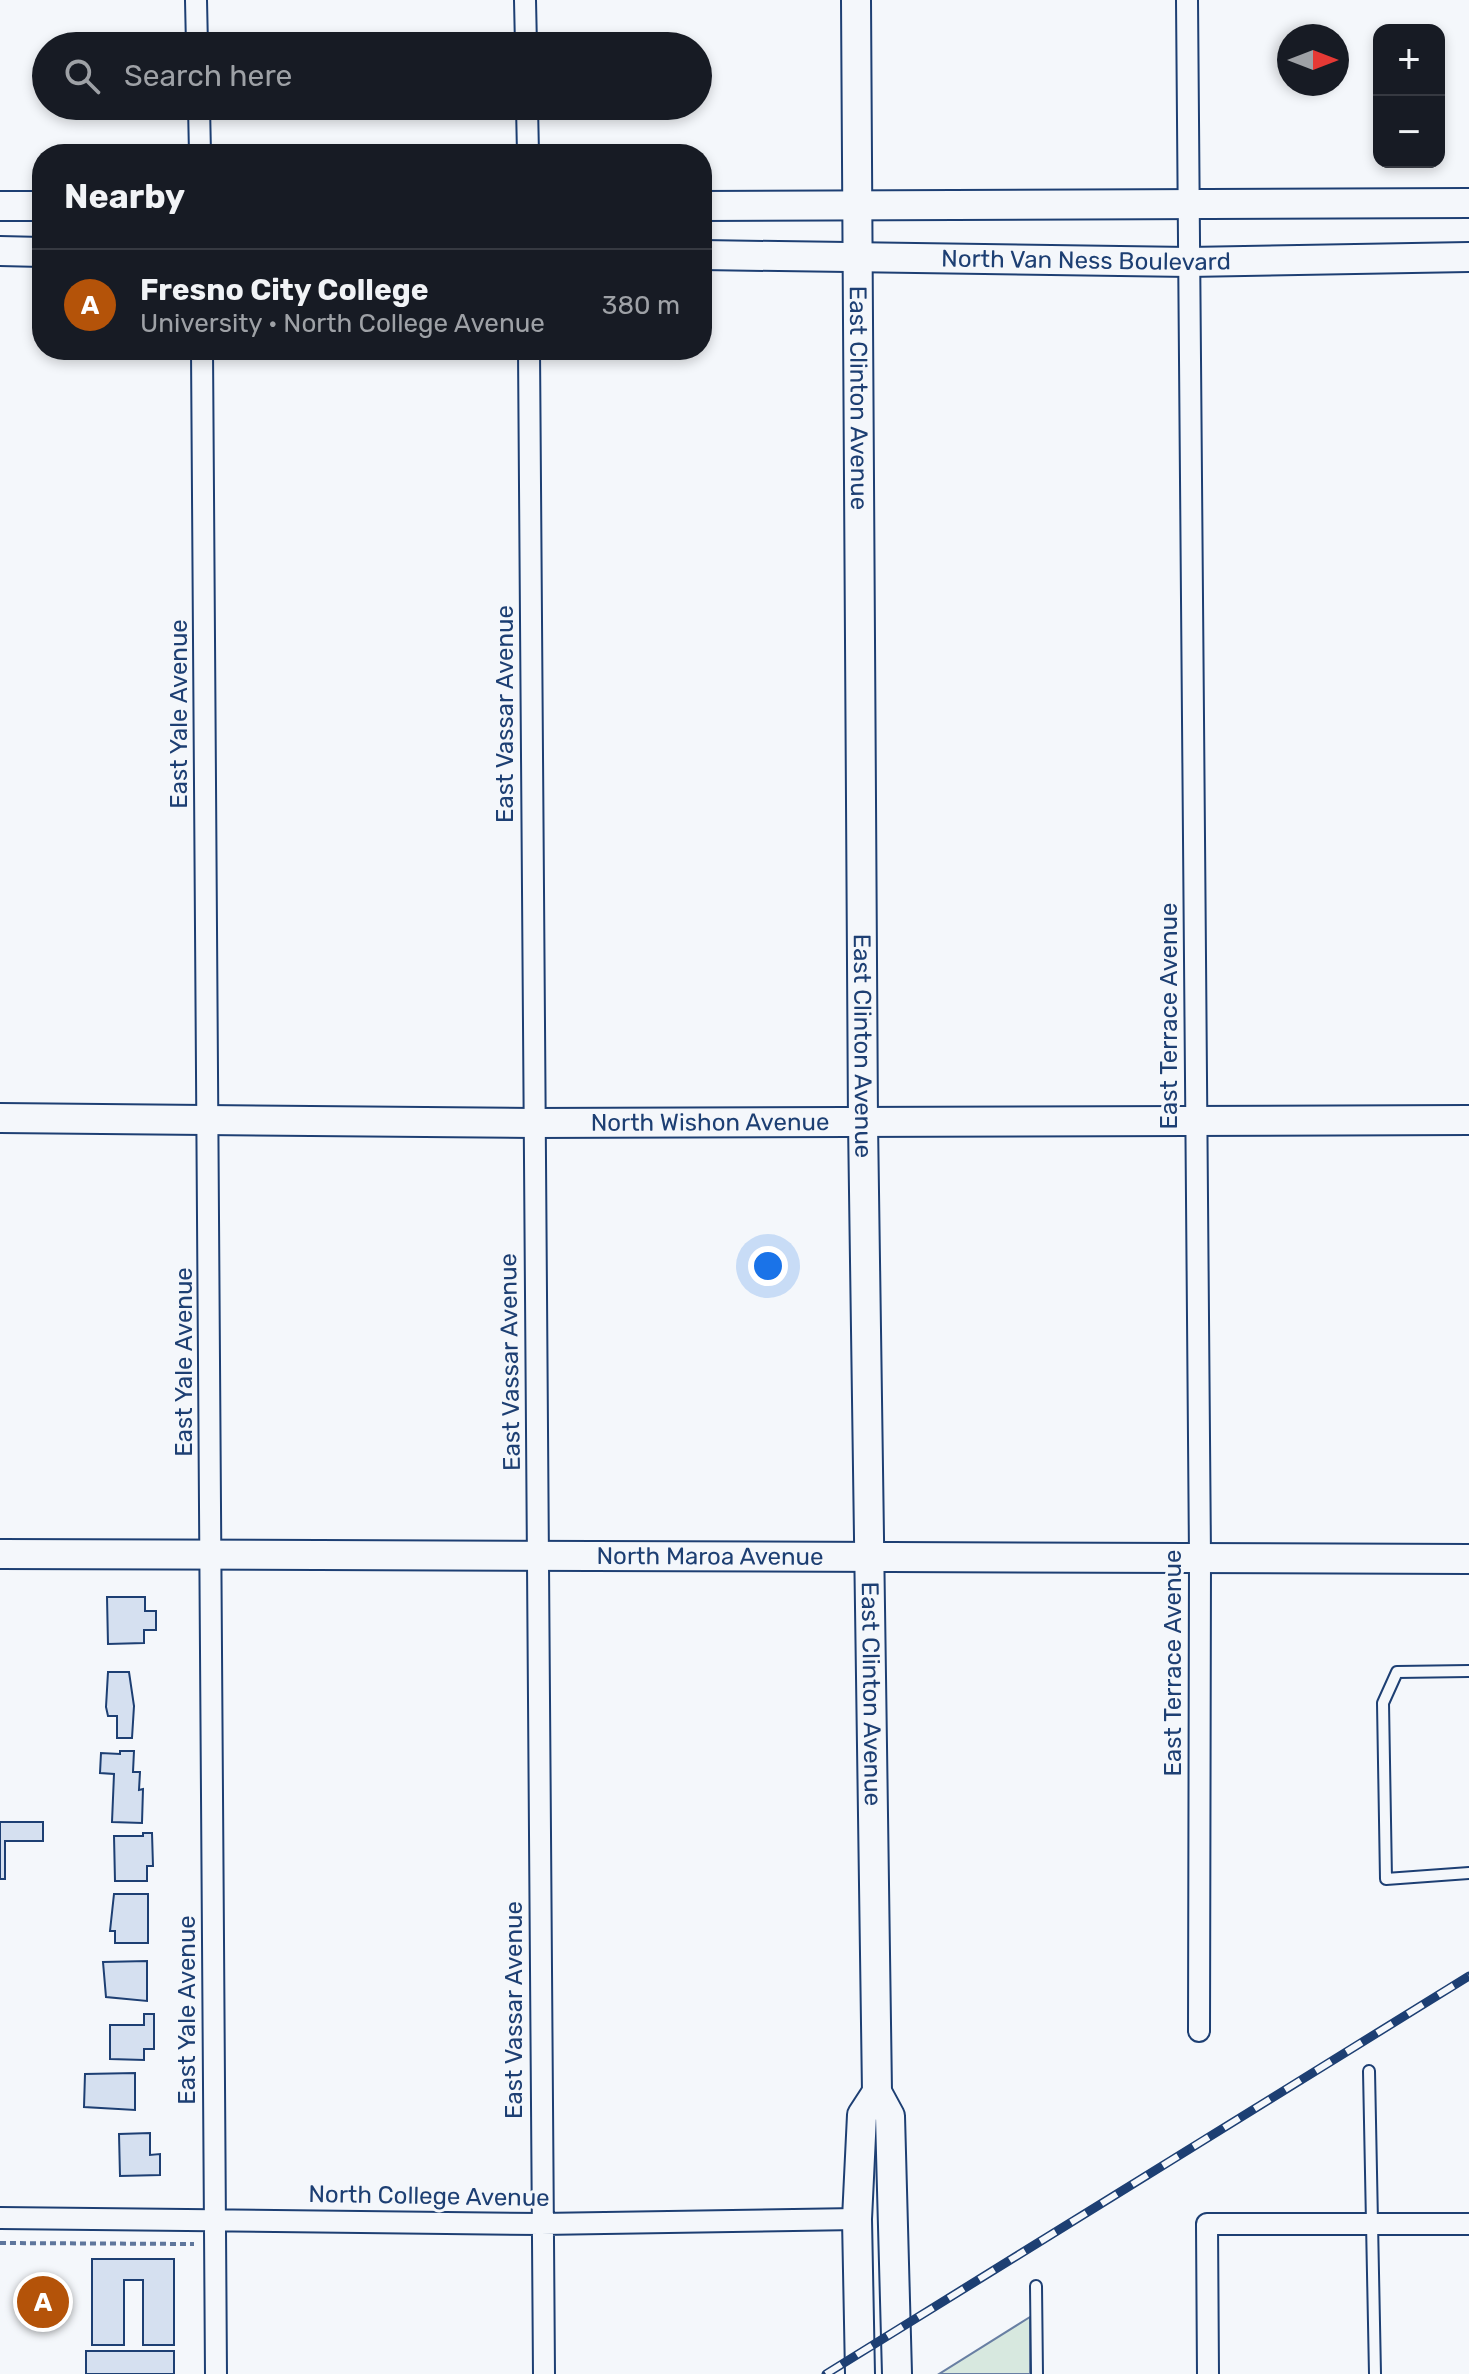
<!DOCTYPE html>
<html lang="en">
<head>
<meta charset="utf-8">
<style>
	body { margin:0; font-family:Rubik,sans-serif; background:#242831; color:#f1f3f6 }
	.controls { position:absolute; right:24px; top:24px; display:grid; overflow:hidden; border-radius:16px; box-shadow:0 4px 12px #0003 }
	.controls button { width:72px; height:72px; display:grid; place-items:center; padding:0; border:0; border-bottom:2px solid #363941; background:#171b24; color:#f1f3f6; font:40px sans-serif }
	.compass { position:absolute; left:1277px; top:24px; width:72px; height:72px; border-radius:50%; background:#171b24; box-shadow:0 4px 12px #0003; rotate:90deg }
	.you { position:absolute; left:768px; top:1266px; width:28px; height:28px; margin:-20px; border:6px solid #fff; border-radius:50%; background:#1a73e8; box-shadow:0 0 0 12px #1a73e833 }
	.badge { display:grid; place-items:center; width:52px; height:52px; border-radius:50%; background:#b45309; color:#fff; font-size:26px; font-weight:700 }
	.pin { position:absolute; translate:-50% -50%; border:4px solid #fff; box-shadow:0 2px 8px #0006 }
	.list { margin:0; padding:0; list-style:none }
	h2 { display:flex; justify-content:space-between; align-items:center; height:104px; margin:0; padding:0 32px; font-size:34px }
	h2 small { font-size:26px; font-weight:400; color:#9ea1a6 }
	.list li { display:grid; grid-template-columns:52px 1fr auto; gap:24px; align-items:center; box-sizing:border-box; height:112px; padding:0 32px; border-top:2px solid #363941 }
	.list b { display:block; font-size:30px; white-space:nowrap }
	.list p { margin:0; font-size:26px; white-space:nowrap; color:#9ea1a6 }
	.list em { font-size:26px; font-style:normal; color:#9ea1a6 }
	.icon { flex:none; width:44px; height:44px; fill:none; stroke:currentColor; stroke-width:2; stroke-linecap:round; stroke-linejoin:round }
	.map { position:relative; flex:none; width:1469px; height:2374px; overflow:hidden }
	.search { position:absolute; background:#171b24; box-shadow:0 4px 12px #0003; left:32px; top:32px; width:680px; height:88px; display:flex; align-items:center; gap:20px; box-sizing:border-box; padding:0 28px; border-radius:44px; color:#9ea1a6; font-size:30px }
	.panel { position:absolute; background:#171b24; box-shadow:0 4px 12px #0003; left:32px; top:144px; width:680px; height:216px; border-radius:32px }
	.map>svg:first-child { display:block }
</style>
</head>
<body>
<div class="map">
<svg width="1469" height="2374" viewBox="0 0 1469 2374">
	<rect width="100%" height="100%" fill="#f4f7fb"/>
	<path fill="#d7e8df" stroke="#687fa3" stroke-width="2" d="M1030,2317V2374H939Z"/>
	<path fill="#d5e0f0" stroke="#1d3f73" stroke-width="2" d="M107,1597H145V1611H156V1630H144V1643L108,1644Z
		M108,1672H129L134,1706L132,1738H117V1716H108L106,1707Z
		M120,1751H134L133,1772H140L139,1790L143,1789L142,1823L112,1822L114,1774L100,1773L101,1753L120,1754Z
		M0,1822H43V1841H5V1879H0Z
		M143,1833H152L153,1866H147V1881H115L114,1836H143Z
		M114,1894H148V1943H115V1931H110Z
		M147,1961V2001L106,1997L103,1962Z
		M144,2014H154V2049H144V2060L110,2059V2025H144Z
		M135,2073V2110L84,2107L85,2074Z
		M150,2133V2155L160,2154V2175L120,2176L119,2134Z
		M92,2259H174V2345H143V2280H124V2345H92Z
		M86,2351H174V2374H86Z"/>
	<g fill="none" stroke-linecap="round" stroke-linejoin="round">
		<g stroke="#1d3f73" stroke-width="14">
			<path id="lane" d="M1469,1671L1397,1672L1383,1703L1386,1879L1469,1873
				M1369,2071L1375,2374
				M1036,2286L1037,2374"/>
		</g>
		<g stroke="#1d3f73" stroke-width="24">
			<path id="street" d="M196,0L197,46
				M525,0L526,46
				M1187,0L1200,1557L1199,2031
				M199,106L200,154
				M527,106L528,154
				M202,350L216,2374
				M529,350L544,2374
				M0,2218L541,2224L857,2219
				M1208,2374L1207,2224H1469"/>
		</g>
		<g stroke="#1d3f73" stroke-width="32">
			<g id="secondary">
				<path id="s1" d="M856,0L863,1122L877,2092L890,2116L897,2374"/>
				<path d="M0,206H42"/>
				<path d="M702,206L1469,203"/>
				<path d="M0,251L42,252"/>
				<path id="s2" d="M702,255L1189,262L1469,257"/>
				<path id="s3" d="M0,1118L533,1123L1469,1120"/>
				<path id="s4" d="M0,1554L1469,1559"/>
				<path d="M860,2374L857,2219L862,2115L877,2092"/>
			</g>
		</g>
		<path stroke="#5e769c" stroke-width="4" stroke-dasharray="6 4" stroke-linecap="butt" d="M0,2243L194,2244"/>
		<use href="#lane" stroke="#f4f7fb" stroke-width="10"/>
		<use href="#street" stroke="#f4f7fb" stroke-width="20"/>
		<use href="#secondary" stroke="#f4f7fb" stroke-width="28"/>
		<g stroke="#1d3f73" stroke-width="9">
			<path id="rail" d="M826,2374L1469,1976"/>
		</g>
		<use href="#rail" stroke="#f4f7fb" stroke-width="6" stroke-dasharray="18" stroke-linecap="butt"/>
	</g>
	<g text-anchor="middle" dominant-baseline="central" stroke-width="6" stroke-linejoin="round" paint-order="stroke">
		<g font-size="24" fill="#1d3f73" stroke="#f4f7fb">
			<text stroke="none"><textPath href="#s2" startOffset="384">North Van Ness Boulevard</textPath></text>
			<text stroke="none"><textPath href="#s1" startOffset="398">East Clinton Avenue</textPath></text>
			<text transform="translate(179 714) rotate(-90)">East Yale Avenue</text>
			<text transform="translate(505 714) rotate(-90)">East Vassar Avenue</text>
			<text transform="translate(1169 1016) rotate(-90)">East Terrace Avenue</text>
			<text stroke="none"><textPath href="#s1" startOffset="1046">East Clinton Avenue</textPath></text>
			<text stroke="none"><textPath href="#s3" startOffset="710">North Wishon Avenue</textPath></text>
			<text transform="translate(184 1362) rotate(-90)">East Yale Avenue</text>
			<text transform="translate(510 1362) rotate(-91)">East Vassar Avenue</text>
			<text stroke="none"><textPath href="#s4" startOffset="710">North Maroa Avenue</textPath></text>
			<text transform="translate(1173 1663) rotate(-90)">East Terrace Avenue</text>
			<text stroke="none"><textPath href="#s1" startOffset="1694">East Clinton Avenue</textPath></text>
			<text transform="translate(187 2010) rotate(-90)">East Yale Avenue</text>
			<text transform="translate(514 2010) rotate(-90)">East Vassar Avenue</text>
			<text transform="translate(429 2196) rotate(1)">North College Avenue</text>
		</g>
	</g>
</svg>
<div class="controls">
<button>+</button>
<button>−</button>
</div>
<svg class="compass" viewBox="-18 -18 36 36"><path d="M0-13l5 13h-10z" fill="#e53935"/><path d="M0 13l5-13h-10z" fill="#9ea1a6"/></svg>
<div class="you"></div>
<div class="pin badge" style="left:43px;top:2302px">A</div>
<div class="search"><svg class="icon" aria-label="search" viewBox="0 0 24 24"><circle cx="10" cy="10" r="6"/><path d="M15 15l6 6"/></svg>Search here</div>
<section class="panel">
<h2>Nearby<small></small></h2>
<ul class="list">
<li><span class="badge">A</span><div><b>Fresno City College</b><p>University · North College Avenue</p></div><em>380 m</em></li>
</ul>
</section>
</div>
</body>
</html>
